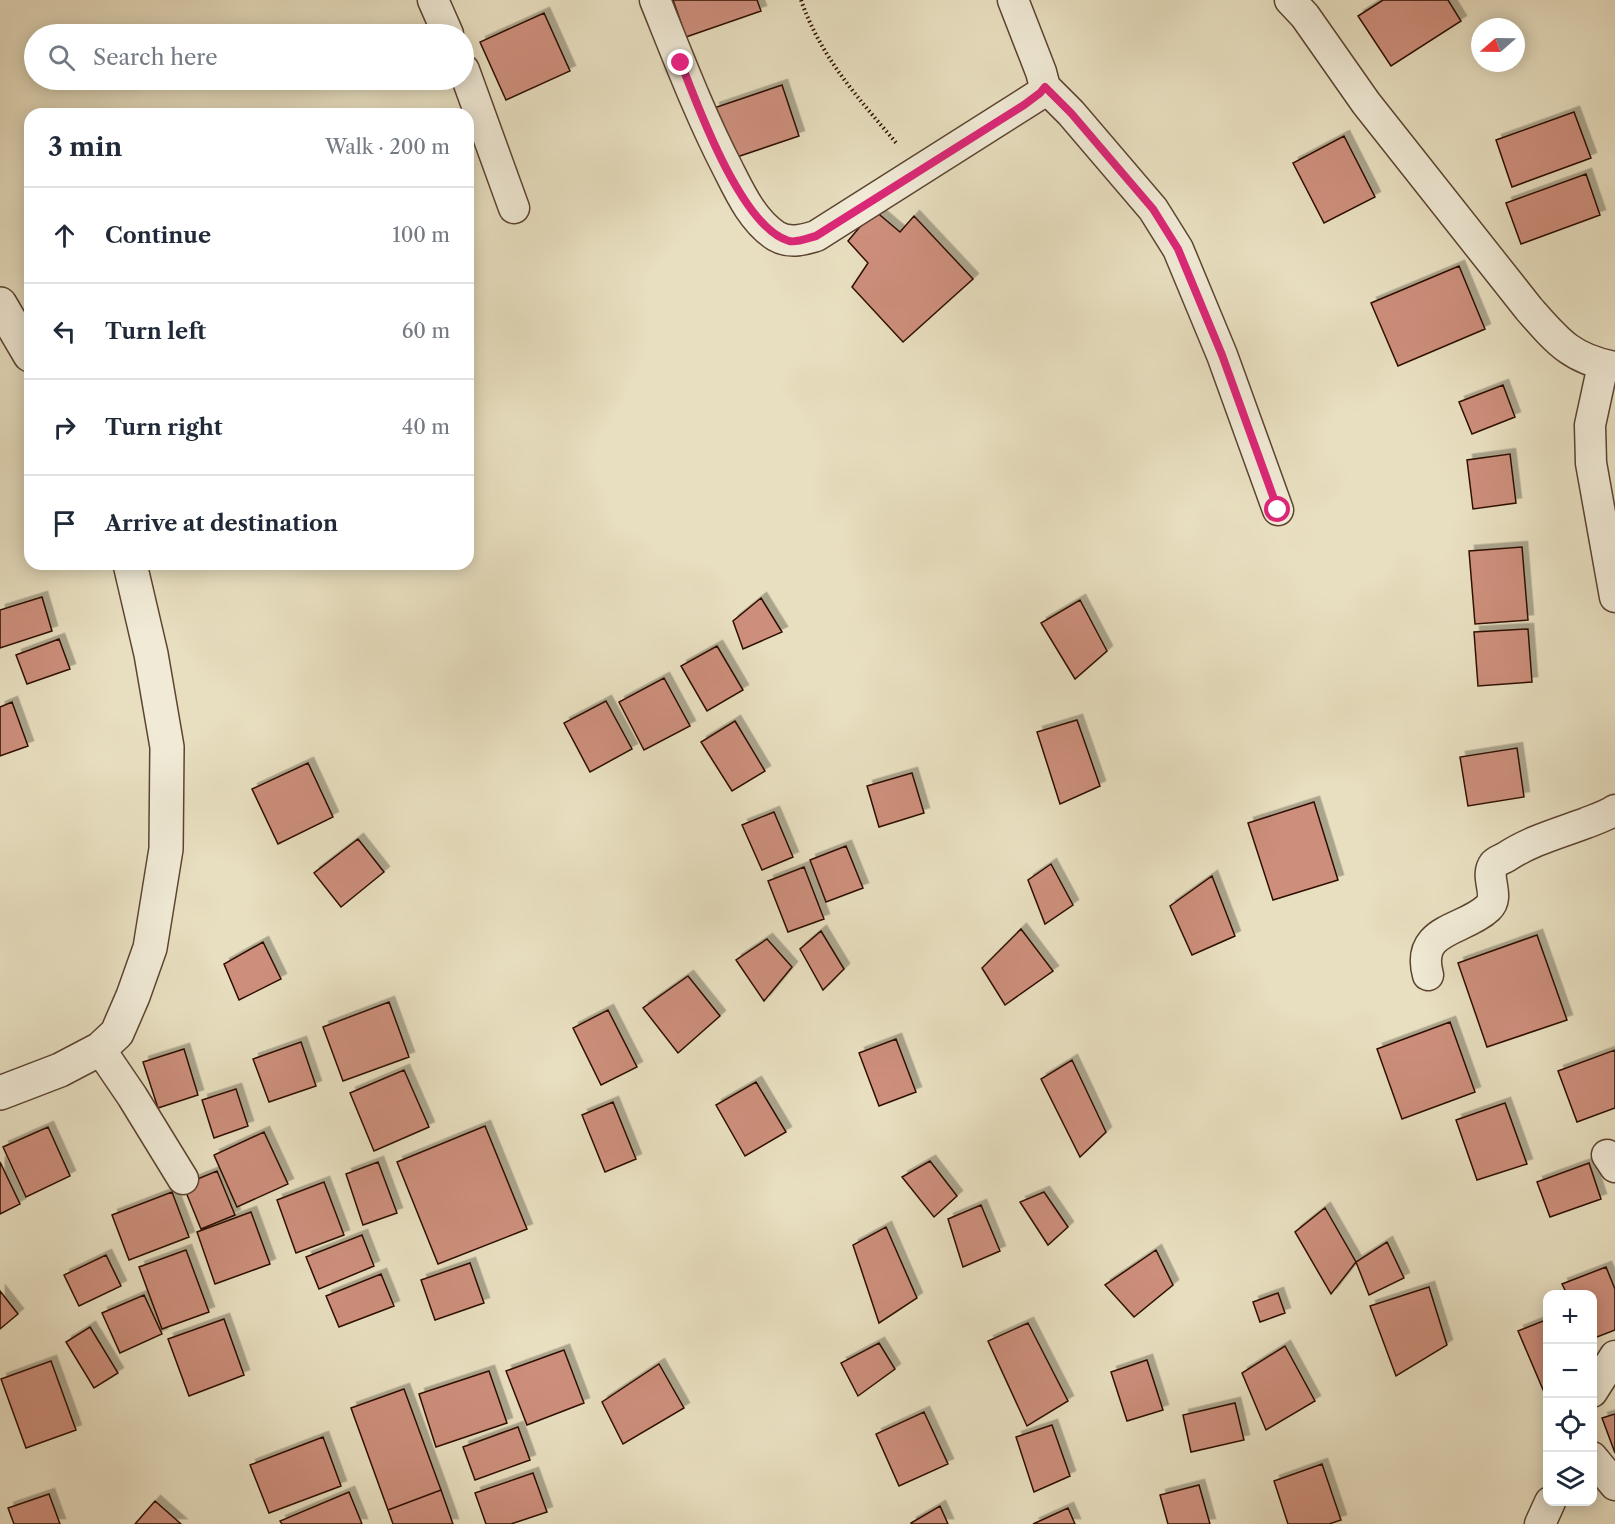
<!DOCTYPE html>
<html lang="en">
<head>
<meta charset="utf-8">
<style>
	body { margin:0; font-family:"Libre Caslon Text",serif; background:#f2f2f3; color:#1f2937 }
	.controls { position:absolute; right:18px; bottom:18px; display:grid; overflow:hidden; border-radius:12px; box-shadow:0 3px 15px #0003 }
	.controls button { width:54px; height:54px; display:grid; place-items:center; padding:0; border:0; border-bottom:2px solid #e0e1e3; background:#fff; color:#1f2937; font:30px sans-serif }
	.compass { position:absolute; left:1471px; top:18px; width:54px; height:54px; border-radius:50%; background:#fff; box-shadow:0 3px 15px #0003; rotate:250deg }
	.stop { position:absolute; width:18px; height:18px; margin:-14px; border:4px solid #db2777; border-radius:50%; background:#fff }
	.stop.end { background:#db2777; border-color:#fff; box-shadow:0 2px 6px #0008 }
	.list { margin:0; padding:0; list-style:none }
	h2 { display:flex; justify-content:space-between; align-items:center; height:78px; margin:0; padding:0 24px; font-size:26px }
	h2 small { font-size:20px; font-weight:400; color:#747a83 }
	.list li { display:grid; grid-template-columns:39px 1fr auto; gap:18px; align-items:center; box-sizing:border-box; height:96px; padding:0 24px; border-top:2px solid #e0e1e3 }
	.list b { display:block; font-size:22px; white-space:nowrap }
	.list em { font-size:20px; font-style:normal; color:#747a83 }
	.icon { flex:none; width:33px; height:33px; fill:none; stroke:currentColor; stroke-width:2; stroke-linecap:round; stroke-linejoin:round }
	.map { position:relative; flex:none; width:1615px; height:1524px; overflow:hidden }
	.search { position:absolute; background:#fff; box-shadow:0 3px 15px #0003; left:24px; top:24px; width:450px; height:66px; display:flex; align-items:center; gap:15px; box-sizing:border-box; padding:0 21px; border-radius:33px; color:#747a83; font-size:22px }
	.panel { position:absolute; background:#fff; box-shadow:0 3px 15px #0003; left:24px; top:108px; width:450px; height:462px; border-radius:18px }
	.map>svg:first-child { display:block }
</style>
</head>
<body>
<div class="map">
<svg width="1615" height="1524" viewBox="0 0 1615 1524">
	<defs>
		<filter id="shadow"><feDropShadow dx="5.5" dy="-5.5" stdDeviation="0" flood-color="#0004"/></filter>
	</defs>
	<rect width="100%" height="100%" fill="#e8dfc0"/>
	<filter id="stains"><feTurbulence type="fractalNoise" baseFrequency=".00333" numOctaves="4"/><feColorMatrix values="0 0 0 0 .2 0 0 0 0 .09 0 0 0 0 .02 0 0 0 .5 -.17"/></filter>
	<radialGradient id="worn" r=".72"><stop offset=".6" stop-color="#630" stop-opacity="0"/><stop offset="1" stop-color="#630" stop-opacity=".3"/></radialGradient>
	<path fill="#cd8f7c" stroke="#2e1000" stroke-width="1.5" filter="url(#shadow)" d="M673,0H757L761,11L686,37Z
		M1383,0H1448L1461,21L1391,66L1358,16Z
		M544,13L570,71L506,100L480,42Z
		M782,85L799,136L731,159L714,108Z
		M1574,112L1591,158L1512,187L1496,140Z
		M1344,136L1375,197L1324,223L1293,163Z
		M1586,174L1600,215L1521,244L1506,203Z
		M874,210L900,232L914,216L973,279L903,342L852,287L868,263L848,241Z
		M1459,266L1485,329L1398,366L1371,303Z
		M1503,385L1515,417L1472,434L1459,402Z
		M1510,454L1516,503L1473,509L1467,460Z
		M1522,547L1528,620L1475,624L1469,551Z
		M42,597L52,631L0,648V610Z
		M761,598L782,632L743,649L733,621Z
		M1080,600L1107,651L1075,679L1041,623Z
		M1528,629L1532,682L1478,686L1474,632Z
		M59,639L70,669L27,684L16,655Z
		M717,646L743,690L707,711L681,666Z
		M664,678L690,726L644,750L619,702Z
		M606,701L632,749L590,772L564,723Z
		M12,702L28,746L0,756V707Z
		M1077,720L1100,786L1060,804L1037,732Z
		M735,721L765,771L732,791L701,742Z
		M1517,748L1524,797L1468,806L1460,757Z
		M308,763L333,817L278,844L252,789Z
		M912,773L924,813L879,827L867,786Z
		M1314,802L1338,880L1273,900L1248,823Z
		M774,812L793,857L762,870L742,825Z
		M358,839L384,872L341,907L314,873Z
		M846,846L863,888L826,902L810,860Z
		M1051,864L1073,905L1045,924L1028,880Z
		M804,867L824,919L788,932L768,881Z
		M1212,876L1235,936L1192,955L1170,906Z
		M1021,929L1053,971L1005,1005L982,968Z
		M821,931L844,969L823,990L800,949Z
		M1537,935L1567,1020L1487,1047L1458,963Z
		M767,939L792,967L764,1001L736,960Z
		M263,942L281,979L239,1000L224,964Z
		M688,976L720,1016L678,1053L643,1008Z
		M389,1002L409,1057L343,1081L323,1027Z
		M608,1010L637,1067L601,1085L573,1028Z
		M1450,1022L1475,1092L1402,1119L1377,1049Z
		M896,1039L916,1092L879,1106L859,1053Z
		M301,1042L316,1086L269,1102L253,1059Z
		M184,1049L198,1095L158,1108L143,1062Z
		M1615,1050V1108L1577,1122L1558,1071Z
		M1072,1060L1106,1132L1080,1157L1041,1079Z
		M404,1070L429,1127L374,1151L350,1093Z
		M756,1082L786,1132L745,1156L716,1105Z
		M236,1089L248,1126L214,1138L202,1100Z
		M613,1102L636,1159L605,1172L582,1115Z
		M1505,1103L1527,1164L1477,1180L1456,1120Z
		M485,1126L527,1229L438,1264L397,1162Z
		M48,1127L70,1176L26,1197L3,1147Z
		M264,1132L288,1184L237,1207L214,1155Z
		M930,1161L957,1196L934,1217L902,1177Z
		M0,1162L20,1204L0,1214Z
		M378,1162L397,1213L363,1225L346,1174Z
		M1589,1163L1601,1199L1550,1217L1537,1182Z
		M217,1171L235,1215L201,1229L183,1185Z
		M324,1182L344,1235L296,1253L277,1200Z
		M172,1192L189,1237L129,1260L112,1215Z
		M1044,1192L1068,1227L1048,1245L1020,1202Z
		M981,1205L1000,1251L963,1267L948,1219Z
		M1325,1208L1356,1262L1331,1294L1295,1232Z
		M251,1212L270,1264L215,1284L197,1232Z
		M886,1227L917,1298L879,1323L853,1245Z
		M362,1235L374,1266L319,1289L306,1257Z
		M1387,1242L1404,1278L1369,1295L1356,1262Z
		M186,1250L209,1312L162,1329L139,1267Z
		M1156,1250L1173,1285L1134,1317L1105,1285Z
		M106,1255L121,1286L79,1306L64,1275Z
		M470,1263L484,1303L435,1320L421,1280Z
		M1606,1267L1615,1289V1330L1592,1339V1294H1567L1562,1284Z
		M381,1274L394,1306L339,1327L326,1296Z
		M1429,1287L1447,1345L1396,1376L1370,1306Z
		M0,1291L18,1314L0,1329Z
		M1278,1293L1285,1313L1260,1322L1253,1302Z
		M144,1295L162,1334L120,1353L102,1313Z
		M224,1319L244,1375L189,1396L168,1339Z
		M1548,1319V1399H1547L1518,1331Z
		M1028,1323L1068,1401L1027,1426L988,1341Z
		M90,1327L118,1373L94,1388L66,1342Z
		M879,1343L895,1369L858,1396L841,1363Z
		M1285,1346L1315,1401L1266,1430L1242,1373Z
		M564,1350L584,1403L527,1425L506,1371Z
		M1147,1360L1163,1410L1127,1421L1111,1372Z
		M51,1361L76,1430L26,1448L1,1379Z
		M659,1364L684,1408L623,1444L602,1402Z
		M489,1371L507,1423L436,1447L419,1394Z
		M404,1389L441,1490L388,1510L351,1408Z
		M1235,1403L1244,1440L1191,1452L1183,1415Z
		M924,1412L948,1464L899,1486L876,1434Z
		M1615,1414V1453L1602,1418Z
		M1052,1425L1070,1476L1034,1492L1016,1437Z
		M518,1427L530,1460L475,1480L463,1447Z
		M323,1437L341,1486L269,1513L250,1465Z
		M1322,1464L1341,1520L1329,1524H1288L1274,1481Z
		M533,1473L547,1512L511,1524H486L475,1493Z
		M1199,1485L1210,1524H1168L1160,1495Z
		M441,1490L453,1524H393L388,1510Z
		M349,1492L362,1524H282L280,1521Z
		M49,1494L60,1524H14L8,1508Z
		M155,1501L181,1524H135Z
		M940,1506L948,1524H911V1523Z
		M1068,1508L1075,1524H1033Z"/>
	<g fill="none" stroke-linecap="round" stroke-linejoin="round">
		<g stroke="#5c4430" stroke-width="33">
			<path id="minor" d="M433,0L448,34
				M655,0C678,57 700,115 728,169C740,193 753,221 776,236C790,244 802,240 816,236L1040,94L1045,87L1041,72L1013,0
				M1290,0L1305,16L1366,103L1529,309C1557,341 1571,359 1615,367
				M464,70L514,208
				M1045,87L1071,113L1153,209L1178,249L1222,355L1278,510
				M1603,365L1590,425L1591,463L1615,597
				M1428,975C1415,928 1464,931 1488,908C1501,896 1484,877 1494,864C1496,861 1503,859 1506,857C1530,841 1559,833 1586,823C1596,819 1606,816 1615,810
				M100,1049L132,1096L183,1179
				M1607,1155L1615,1167
				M1592,1392L1615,1356
				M1592,1457L1615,1485
				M1540,1524L1550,1502"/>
		</g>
		<g stroke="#5c4430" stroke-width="36">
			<path id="tertiary" d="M0,304L30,355
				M0,1093L60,1070L100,1049L117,1033L133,996L150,948L166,849L167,747L151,654L130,564"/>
		</g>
		<path stroke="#2e1000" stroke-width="4" stroke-dasharray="1.5 3" stroke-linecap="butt" d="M801,0C821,58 859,99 898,145"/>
		<use href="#minor" stroke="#f0ead6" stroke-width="30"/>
		<use href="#tertiary" stroke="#f0ead6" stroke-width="33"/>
	</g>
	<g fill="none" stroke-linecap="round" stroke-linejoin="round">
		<path stroke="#db2777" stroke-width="8" d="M681,63C698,107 742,228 789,241C797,243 808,238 816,236L1024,105L1040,93L1045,87L1071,113L1153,209L1178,249L1222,355L1278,510"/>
	</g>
	<rect width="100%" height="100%" filter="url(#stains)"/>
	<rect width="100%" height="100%" fill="url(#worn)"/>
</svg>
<div class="controls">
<button>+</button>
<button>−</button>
<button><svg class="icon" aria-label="locate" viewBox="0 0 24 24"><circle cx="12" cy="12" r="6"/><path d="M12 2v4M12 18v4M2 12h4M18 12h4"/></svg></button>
<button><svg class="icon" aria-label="layers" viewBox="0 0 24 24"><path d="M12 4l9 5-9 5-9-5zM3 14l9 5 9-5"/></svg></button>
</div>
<svg class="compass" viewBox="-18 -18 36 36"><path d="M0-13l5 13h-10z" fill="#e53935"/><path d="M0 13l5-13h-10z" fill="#747a83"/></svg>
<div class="stop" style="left:1278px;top:510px"></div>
<div class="stop end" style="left:681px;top:63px"></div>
<div class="search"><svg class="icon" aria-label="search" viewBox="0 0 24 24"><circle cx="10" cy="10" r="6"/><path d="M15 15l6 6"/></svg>Search here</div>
<section class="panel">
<h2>3 min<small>Walk · 200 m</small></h2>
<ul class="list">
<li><svg class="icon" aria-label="ahead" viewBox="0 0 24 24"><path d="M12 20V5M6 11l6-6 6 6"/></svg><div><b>Continue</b></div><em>100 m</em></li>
<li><svg class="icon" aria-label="left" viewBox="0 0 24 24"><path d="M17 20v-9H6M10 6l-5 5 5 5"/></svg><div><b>Turn left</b></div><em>60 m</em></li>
<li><svg class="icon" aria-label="right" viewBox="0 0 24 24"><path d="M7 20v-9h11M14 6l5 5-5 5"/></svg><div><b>Turn right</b></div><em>40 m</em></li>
<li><svg class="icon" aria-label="arrive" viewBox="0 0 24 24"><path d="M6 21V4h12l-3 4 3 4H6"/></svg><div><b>Arrive at destination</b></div></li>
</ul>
</section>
</div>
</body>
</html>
